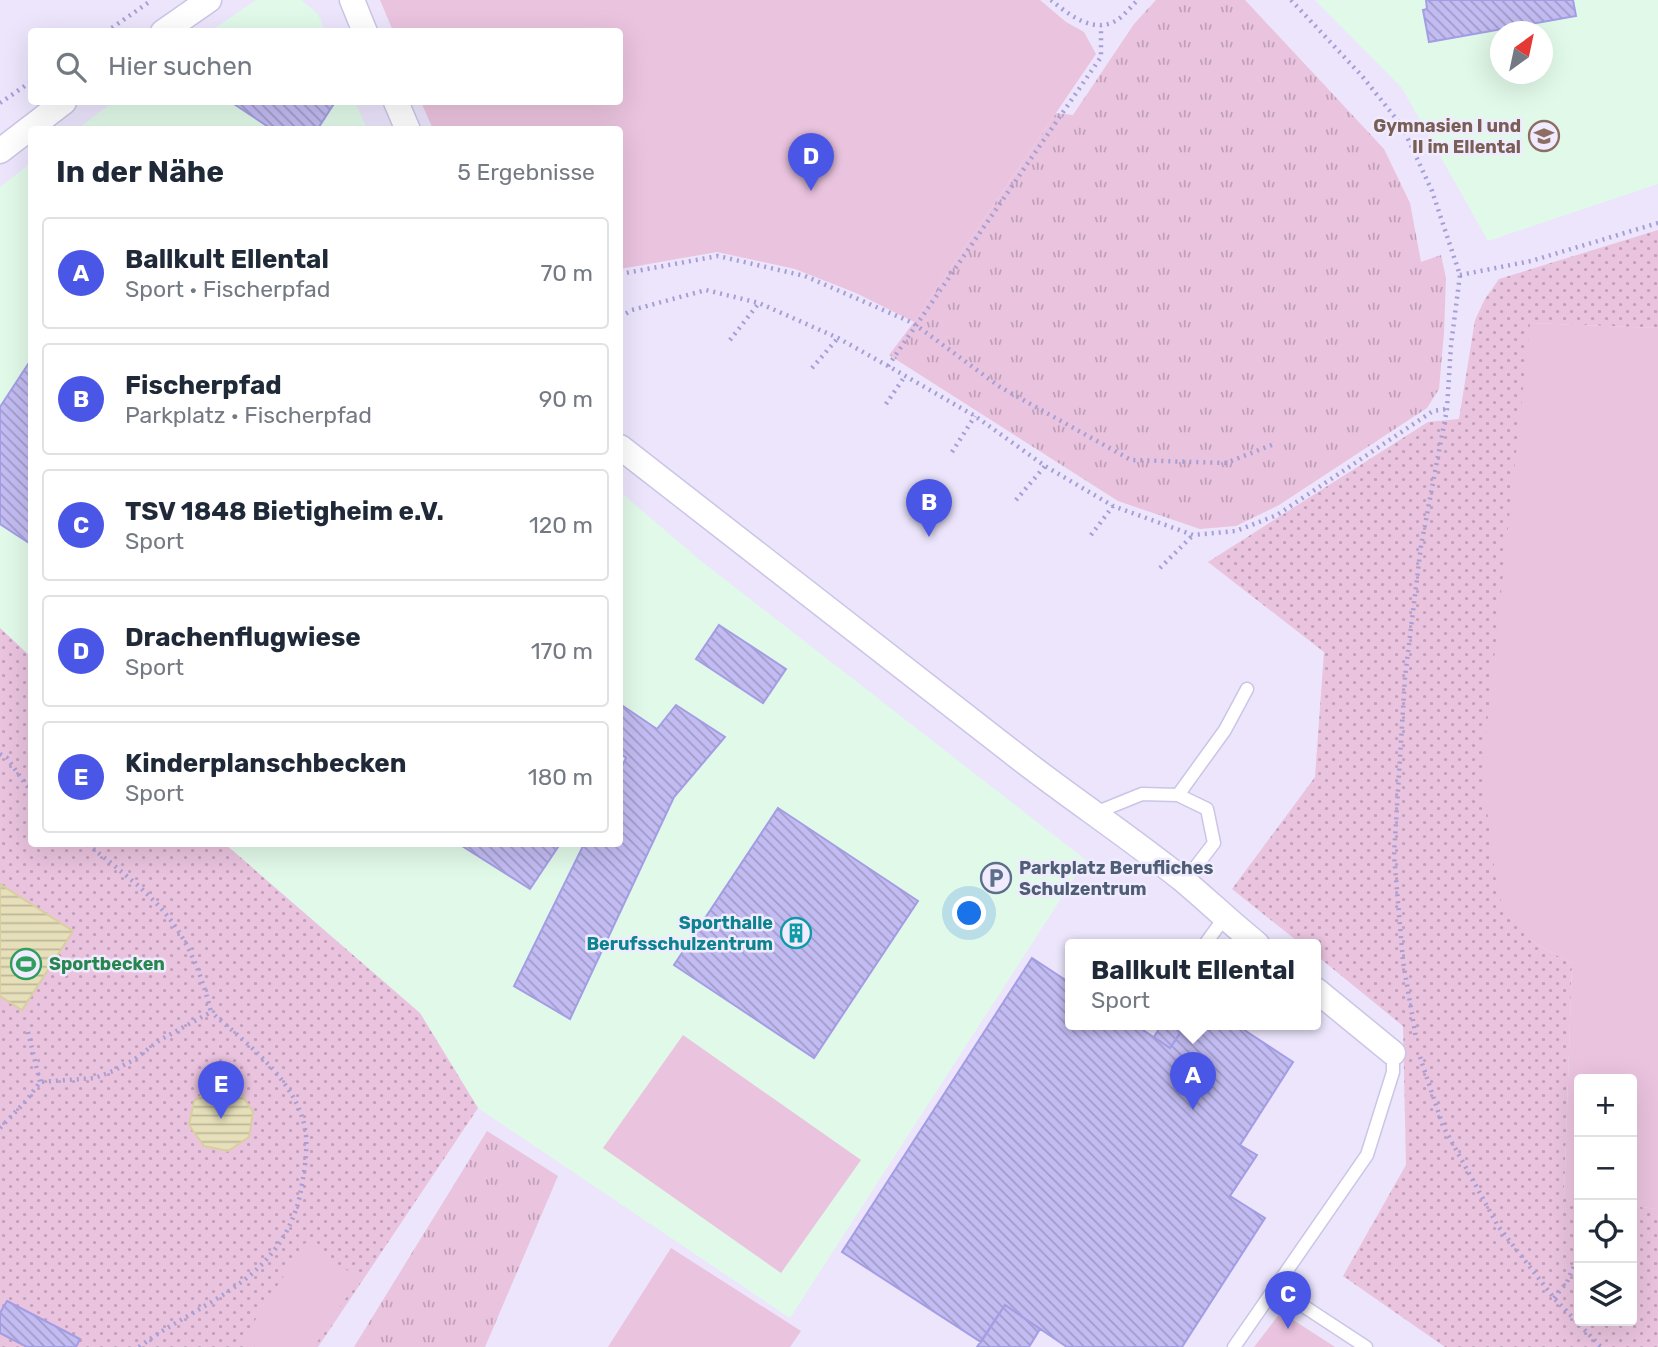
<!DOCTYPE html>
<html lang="de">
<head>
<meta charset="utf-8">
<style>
	body { margin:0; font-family:Rubik,sans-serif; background:#f6f6f7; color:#1f2937 }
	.controls { position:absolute; right:21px; bottom:21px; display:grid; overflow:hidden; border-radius:7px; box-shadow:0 7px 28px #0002 }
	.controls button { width:63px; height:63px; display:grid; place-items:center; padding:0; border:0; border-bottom:2px solid #e0e1e3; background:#fff; color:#1f2937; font:35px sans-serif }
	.compass { position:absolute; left:1490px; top:21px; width:63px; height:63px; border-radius:50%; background:#fff; box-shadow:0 7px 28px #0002; rotate:33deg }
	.you { position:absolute; left:970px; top:914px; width:24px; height:24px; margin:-18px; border:5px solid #fff; border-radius:50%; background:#1a73e8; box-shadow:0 0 0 10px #1a73e833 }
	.badge { display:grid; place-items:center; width:46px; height:46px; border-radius:50%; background:#4a56e6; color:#fff; font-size:23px; font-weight:700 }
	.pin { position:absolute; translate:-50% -58px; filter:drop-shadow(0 2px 4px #0008) }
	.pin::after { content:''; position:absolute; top:37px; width:24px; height:21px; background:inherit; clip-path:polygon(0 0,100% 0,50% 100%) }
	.popup { position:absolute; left:1065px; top:939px; width:256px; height:91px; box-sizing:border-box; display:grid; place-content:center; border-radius:7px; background:#fff; filter:drop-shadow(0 2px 5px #0005); font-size:23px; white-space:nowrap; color:#747a83 }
	.popup b { font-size:26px; color:#1f2937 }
	.popup::after { content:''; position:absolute; left:50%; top:100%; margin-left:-14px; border:14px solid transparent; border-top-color:#fff }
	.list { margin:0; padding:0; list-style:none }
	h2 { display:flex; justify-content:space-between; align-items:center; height:91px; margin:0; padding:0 28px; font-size:30px }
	h2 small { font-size:23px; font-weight:400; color:#747a83 }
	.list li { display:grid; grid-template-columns:46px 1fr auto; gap:21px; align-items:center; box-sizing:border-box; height:112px; margin:0 14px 14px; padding:0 14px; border:2px solid #e0e1e3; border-radius:7px }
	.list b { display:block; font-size:26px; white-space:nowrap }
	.list p { margin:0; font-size:23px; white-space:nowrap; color:#747a83 }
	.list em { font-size:23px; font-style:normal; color:#747a83 }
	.icon { flex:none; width:38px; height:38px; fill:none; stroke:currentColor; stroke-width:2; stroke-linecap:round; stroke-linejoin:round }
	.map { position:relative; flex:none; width:1658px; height:1347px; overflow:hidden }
	.search { position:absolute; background:#fff; box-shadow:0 7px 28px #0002; left:28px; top:28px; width:595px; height:77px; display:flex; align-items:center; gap:18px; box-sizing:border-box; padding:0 24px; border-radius:7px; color:#747a83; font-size:26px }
	.panel { position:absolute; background:#fff; box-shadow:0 7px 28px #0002; left:28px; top:126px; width:595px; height:721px; border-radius:7px }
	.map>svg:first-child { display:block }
</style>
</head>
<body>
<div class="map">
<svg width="1658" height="1347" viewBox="0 0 1658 1347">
	<defs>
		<pattern id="grass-tufts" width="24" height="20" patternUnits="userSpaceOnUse" patternTransform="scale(1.75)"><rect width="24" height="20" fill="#eac3de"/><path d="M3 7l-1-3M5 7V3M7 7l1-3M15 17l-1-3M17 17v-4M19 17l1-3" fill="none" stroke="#c0a0b9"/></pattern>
		<pattern id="park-dots" width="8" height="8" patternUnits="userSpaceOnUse" patternTransform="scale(1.75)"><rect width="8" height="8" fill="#eac3de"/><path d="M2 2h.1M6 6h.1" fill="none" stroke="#c0a0b9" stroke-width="1.8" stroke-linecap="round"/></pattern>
		<pattern id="water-rules" width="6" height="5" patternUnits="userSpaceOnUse" patternTransform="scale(1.75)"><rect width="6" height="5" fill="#e6dfb9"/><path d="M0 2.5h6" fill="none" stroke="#bdb79b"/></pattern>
		<pattern id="building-back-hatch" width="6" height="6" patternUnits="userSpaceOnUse" patternTransform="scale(1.75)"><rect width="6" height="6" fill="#c2bcf2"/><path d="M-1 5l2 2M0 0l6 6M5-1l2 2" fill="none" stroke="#a09bc9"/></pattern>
	</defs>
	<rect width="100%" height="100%" fill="#ece5fc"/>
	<path fill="#e1f9e9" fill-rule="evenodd" d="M256,0H301L318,14L325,31H211Z
		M1315,0H1658V184L1488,241L1402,88ZM1500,32H1542V74H1500Z
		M113,102H355L367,129L76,130Z
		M31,163V657L0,628V187Z
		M620,492L701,561L1086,860L790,1318L478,1108L420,1013L225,844H620Z"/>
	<path fill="url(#grass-tufts)" d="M1156,0H1245L1384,149L1410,203L1421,262L1441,255L1446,278L1444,333L1439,389L1427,408L1279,505L1236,526L1200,529L1118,501L889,355L914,322L1056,113L1073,115L1134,24Z
		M487,1131L558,1176L485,1347H354Z"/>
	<path fill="url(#park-dots)" d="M1658,230V328L1530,323V940L1572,964L1564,1197L1579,1200V1321H1632V1206L1658,1209V1347H1445L1343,1276L1406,1165L1403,1026L1316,955V944H1301L1232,889L1315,777L1324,652L1208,562L1428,422L1459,419L1475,320L1485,299L1499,279Z
		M0,628L31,657L32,844H225L420,1013L478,1108L318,1347H0Z"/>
	<path fill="#eac3de" d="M380,0H1040L1066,22L1084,32L1096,54L914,322L856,293L795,269L717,252L620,269V130L433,129L421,102H620V32L393,31Z
		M1530,323L1658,328V1209L1632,1206V1079H1579V1200L1564,1198L1572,964L1530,940L1498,896L1482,771Z
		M683,1035L861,1160L781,1273L603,1148Z
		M305,1243L359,1278L314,1347H255L243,1339Z
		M671,1248L801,1331L790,1347H608Z
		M1281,1312L1335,1347H1254Z"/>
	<path fill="url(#water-rules)" stroke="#d8cf9f" stroke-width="2" d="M0,884L73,931L22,1010L0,996Z
		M214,1086L239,1091L253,1112L249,1137L228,1151L204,1146L189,1125L194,1101Z"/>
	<path fill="url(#building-back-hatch)" stroke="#a39de4" stroke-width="2" d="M1426,0H1573L1576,16L1429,42L1423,10L1427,9Z
		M231,102H335L317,130H273Z
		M32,358V545L0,524V407Z
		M719,625L786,669L763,703L696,659Z
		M620,704L657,729L676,705L725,737L674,797L570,1019L514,986L584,844H620V770L626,758L620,753Z
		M778,808L918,901L814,1058L674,965Z
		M459,844H560L530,889Z
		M1032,958L1070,983V1024H1134L1170,1048L1181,1032L1191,1030L1195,1024H1235L1293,1062L1240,1145L1257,1155L1230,1196L1265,1218L1182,1347H1067L1005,1305L981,1342L842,1252Z
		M1162,1024H1170L1181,1032L1170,1048L1154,1037Z
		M7,1301L80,1339L76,1347H27L0,1333V1313Z
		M1005,1305L1040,1329L1029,1347H977Z"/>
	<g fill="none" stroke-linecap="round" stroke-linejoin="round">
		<g stroke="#cbc5e6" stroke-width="15">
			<path id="lane" d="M1178,795L1225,730L1247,689
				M1095,813L1142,794L1178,795L1207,809L1214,843L1184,882
				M1206,943L1224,918
				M1276,1288L1366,1347
				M1234,1347L1367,1155L1393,1072V1053"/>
		</g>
		<g stroke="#cbc5e6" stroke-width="27">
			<path id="street" d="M352,0L365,32
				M163,32L209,0
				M396,102L408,130
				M0,151L64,102
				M620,447L1022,760C1075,801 1131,838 1183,880C1208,901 1232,924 1257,944
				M1316,990L1393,1053"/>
		</g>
		<path stroke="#a49fd7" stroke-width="4.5" stroke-dasharray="2 5" stroke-linecap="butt" d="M1051,0C1068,14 1094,35 1117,20C1125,15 1131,6 1138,0
			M1291,0L1362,76L1402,126L1432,191L1460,275L1451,345L1447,409L1421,546L1405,677L1394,855L1403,961L1416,1038
			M106,32L152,0
			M0,103L32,81
			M620,274L718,256L805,276L913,323L1000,387L1131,460L1226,463L1274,444
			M1460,275L1531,261L1658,223
			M620,317L632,310L706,290L759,303L838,338L888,366L975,416L1045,466L1113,506L1193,535L1236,531L1277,515L1433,411L1447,409
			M730,340L759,303
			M888,366L1101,57V26
			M812,368L838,338
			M886,404L905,376
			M952,452L975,416
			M1016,500L1045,466
			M1091,535L1113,506
			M1160,568L1193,535
			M0,754L7,758L32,793
			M28,1032L40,1082
			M1420,1057L1443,1126L1498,1226L1554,1298L1601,1347
			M0,1128L26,1101L40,1082L95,1078L113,1071L135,1059L160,1040L211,1012C188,921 156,899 87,844
			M1554,1298L1567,1282L1579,1255
			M139,1347C176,1319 220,1302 255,1271C281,1247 297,1219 302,1184C305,1169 307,1152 306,1136C301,1083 247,1044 211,1012"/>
		<use href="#lane" stroke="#fff" stroke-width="12"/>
		<use href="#street" stroke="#fff" stroke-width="24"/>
	</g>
	<defs>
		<g id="school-ring" transform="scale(1.575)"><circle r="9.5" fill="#f1ebff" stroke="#8d6e63" stroke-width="1.5"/><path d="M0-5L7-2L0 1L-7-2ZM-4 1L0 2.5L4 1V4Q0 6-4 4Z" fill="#8d6e63"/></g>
		<g id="parking-ring" transform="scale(1.575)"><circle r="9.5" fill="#f1ebff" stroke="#5c6f8a" stroke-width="1.5"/><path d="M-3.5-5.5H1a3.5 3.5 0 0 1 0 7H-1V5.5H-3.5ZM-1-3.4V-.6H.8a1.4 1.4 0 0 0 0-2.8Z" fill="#5c6f8a"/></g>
		<g id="building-ring" transform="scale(1.575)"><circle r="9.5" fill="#f1ebff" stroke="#0f9aa8" stroke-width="1.5"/><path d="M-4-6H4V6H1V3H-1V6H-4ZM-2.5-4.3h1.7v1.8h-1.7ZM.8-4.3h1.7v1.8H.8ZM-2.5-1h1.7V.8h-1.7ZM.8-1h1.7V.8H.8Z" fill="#0f9aa8"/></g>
		<g id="stadium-ring" transform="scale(1.575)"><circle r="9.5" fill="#f1ebff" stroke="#2e9e5b" stroke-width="1.5"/><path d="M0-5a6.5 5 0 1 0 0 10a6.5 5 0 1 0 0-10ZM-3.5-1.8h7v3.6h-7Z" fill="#2e9e5b"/></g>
	</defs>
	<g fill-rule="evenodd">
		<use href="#school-ring" x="1544" y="136"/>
		<use href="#parking-ring" x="996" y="878"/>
		<use href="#building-ring" x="796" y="933"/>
		<use href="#stadium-ring" x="26" y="964"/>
	</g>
	<g text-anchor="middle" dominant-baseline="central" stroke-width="5" stroke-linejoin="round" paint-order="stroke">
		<g font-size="18" font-weight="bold" fill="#785e54" stroke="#f1ebff" text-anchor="end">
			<text x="1521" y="126">Gymnasien I und<tspan x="1521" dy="21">II im Ellental</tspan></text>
		</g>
		<g font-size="18" font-weight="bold" fill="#4e5e75" stroke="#f1ebff" text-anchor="start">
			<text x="1019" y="868">Parkplatz Berufliches<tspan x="1019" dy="21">Schulzentrum</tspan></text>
		</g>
		<g font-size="18" font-weight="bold" fill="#0d838f" stroke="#f1ebff" text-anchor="end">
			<text x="773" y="923">Sporthalle<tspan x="773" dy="21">Berufsschulzentrum</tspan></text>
		</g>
		<g font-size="18" font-weight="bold" fill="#27864d" stroke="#f1ebff" text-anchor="start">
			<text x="49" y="964">Sportbecken</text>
		</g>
	</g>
</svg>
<div class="controls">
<button>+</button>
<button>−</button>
<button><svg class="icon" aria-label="locate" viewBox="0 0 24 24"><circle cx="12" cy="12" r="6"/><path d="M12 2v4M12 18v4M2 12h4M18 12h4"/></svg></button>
<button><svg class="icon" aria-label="layers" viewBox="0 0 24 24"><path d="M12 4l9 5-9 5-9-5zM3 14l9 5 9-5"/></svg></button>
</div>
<svg class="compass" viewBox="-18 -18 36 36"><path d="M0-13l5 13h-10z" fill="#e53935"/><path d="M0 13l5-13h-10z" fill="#747a83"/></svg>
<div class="you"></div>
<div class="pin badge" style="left:1193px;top:1110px">A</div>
<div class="popup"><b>Ballkult Ellental</b>Sport</div>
<div class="pin badge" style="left:929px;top:537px">B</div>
<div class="pin badge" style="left:1288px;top:1329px">C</div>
<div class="pin badge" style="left:811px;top:191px">D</div>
<div class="pin badge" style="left:221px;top:1119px">E</div>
<div class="search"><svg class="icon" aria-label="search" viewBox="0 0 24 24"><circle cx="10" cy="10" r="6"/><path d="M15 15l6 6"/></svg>Hier suchen</div>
<section class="panel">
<h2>In der Nähe<small>5 Ergebnisse</small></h2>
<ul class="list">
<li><span class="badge">A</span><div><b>Ballkult Ellental</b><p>Sport · Fischerpfad</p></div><em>70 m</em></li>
<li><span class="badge">B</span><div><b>Fischerpfad</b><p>Parkplatz · Fischerpfad</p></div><em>90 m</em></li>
<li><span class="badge">C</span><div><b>TSV 1848 Bietigheim e.V.</b><p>Sport</p></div><em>120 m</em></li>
<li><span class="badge">D</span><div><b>Drachenflugwiese</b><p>Sport</p></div><em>170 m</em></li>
<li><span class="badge">E</span><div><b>Kinderplanschbecken</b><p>Sport</p></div><em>180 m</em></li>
</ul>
</section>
</div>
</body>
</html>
